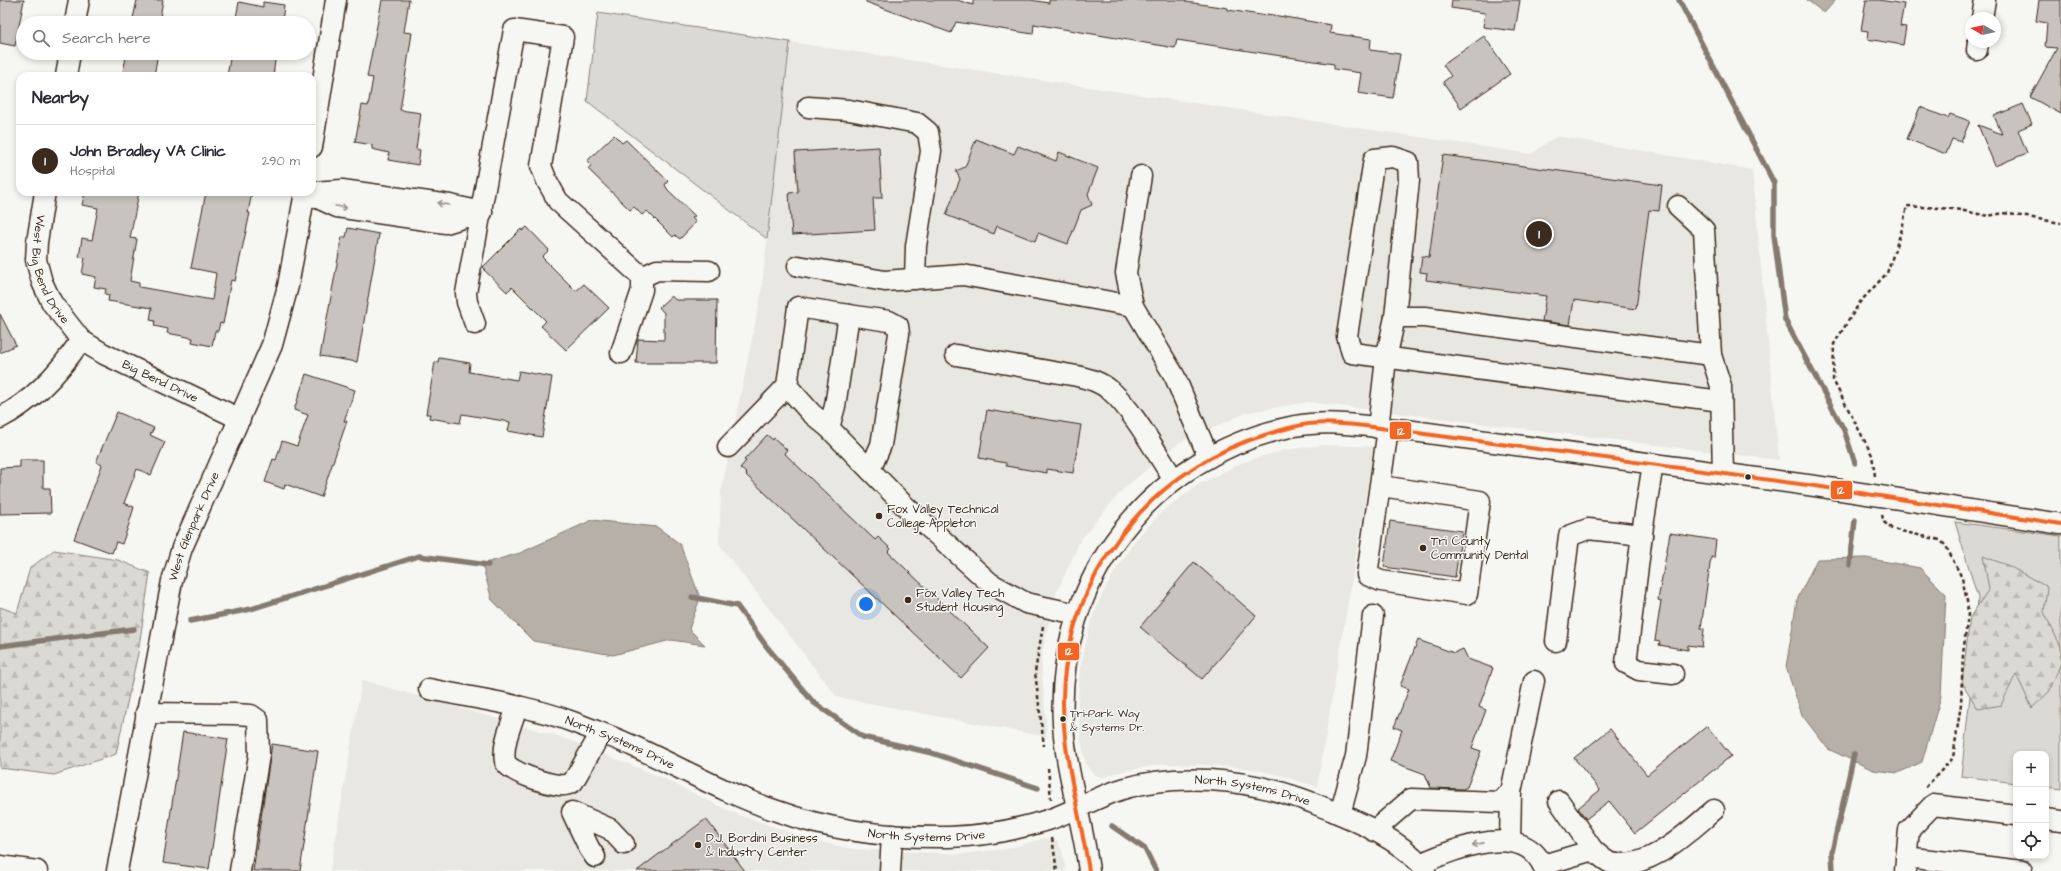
<!DOCTYPE html>
<html lang="en">
<head>
<meta charset="utf-8">
<style>
	body { margin:0; font-family:"Architects Daughter",sans-serif; background:#f2f2f3; color:#2b2b33 }
	.controls { position:absolute; right:12px; bottom:12px; display:grid; overflow:hidden; border-radius:8px; box-shadow:0 2px 6px #0003 }
	.controls button { width:36px; height:36px; display:grid; place-items:center; padding:0; border:0; border-bottom:1px solid #e1e1e2; background:#fff; color:#2b2b33; font:20px sans-serif }
	.compass { position:absolute; left:1965px; top:12px; width:36px; height:36px; border-radius:50%; background:#fff; box-shadow:0 2px 6px #0003; rotate:279deg }
	.you { position:absolute; left:866px; top:604px; width:14px; height:14px; margin:-10px; border:3px solid #fff; border-radius:50%; background:#1a73e8; box-shadow:0 0 0 6px #1a73e833 }
	.badge { display:grid; place-items:center; width:26px; height:26px; border-radius:50%; background:#3b2a1e; color:#fff; font-size:13px; font-weight:700 }
	.pin { position:absolute; translate:-50% -50%; border:2px solid #fff; box-shadow:0 1px 4px #0006 }
	.list { margin:0; padding:0; list-style:none }
	h2 { display:flex; justify-content:space-between; align-items:center; height:52px; margin:0; padding:0 16px; font-size:17px }
	h2 small { font-size:13px; font-weight:400; color:#7c7c81 }
	.list li { display:grid; grid-template-columns:26px 1fr auto; gap:12px; align-items:center; box-sizing:border-box; height:72px; padding:0 16px; border-top:1px solid #e1e1e2 }
	.list b { display:block; font-size:15px; white-space:nowrap }
	.list p { margin:0; font-size:13px; white-space:nowrap; color:#7c7c81 }
	.list em { font-size:13px; font-style:normal; color:#7c7c81 }
	.icon { flex:none; width:22px; height:22px; fill:none; stroke:currentColor; stroke-width:2; stroke-linecap:round; stroke-linejoin:round }
	.map { position:relative; flex:none; width:2061px; height:871px; overflow:hidden }
	.search { position:absolute; background:#fff; box-shadow:0 2px 6px #0003; left:16px; top:16px; width:300px; height:44px; display:flex; align-items:center; gap:10px; box-sizing:border-box; padding:0 14px; border-radius:22px; color:#7c7c81; font-size:15px }
	.panel { position:absolute; background:#fff; box-shadow:0 2px 6px #0003; left:16px; top:72px; width:300px; height:124px; border-radius:12px }
	.map>svg:first-child { display:block }
</style>
</head>
<body>
<div class="map">
<svg width="2061" height="871" viewBox="0 0 2061 871">
	<defs>
		<pattern id="forest-firs" width="22" height="20" patternUnits="userSpaceOnUse"><rect width="22" height="20" fill="#dad9d3"/><path d="M5 1l3.5 6h-7zM16 11l3.5 6h-7z" fill="#bcbab5"/></pattern>
	</defs>
	<rect width="100%" height="100%" fill="#f6f6f2"/>
	<filter id="ink" filterUnits="userSpaceOnUse"><feTurbulence type="fractalNoise" baseFrequency=".025" numOctaves="2"/><feDisplacementMap in="SourceGraphic" scale="8" xChannelSelector="R" yChannelSelector="G"/><feConvolveMatrix kernelMatrix="1 2 1 2 8 2 1 2 1" color-interpolation-filters="sRGB"/></filter>
	<g filter="url(#ink)">
		<path fill="#e8e7e2" d="M790,42L1531,154L1557,136L1752,170L1779,460L1308,402L1248,412L1180,442L1123,489L1081,539L1054,598L1041,658L1047,737L837,697L719,544L721,493L761,294Z
			M1322,445L1374,447L1317,787L1281,775L1247,768L1204,765L1162,764L1119,772L1104,777L1095,775L1086,765L1081,740L1078,703L1080,669L1091,622L1100,599L1114,573L1136,539L1163,511L1198,485L1243,462L1285,450Z
			M362,680L561,737L658,776L731,812L814,841L853,849L961,854L1006,849L1046,838L1057,841L1062,851L1066,871H330Z"/>
		<path fill="#dad9d3" stroke="#8a8278" d="M598,13L790,42L767,239L587,101Z
			M1955,522L2061,536V789L2046,787V754H2016V783L1961,776L1971,688L1978,598Z"/>
		<path fill="url(#forest-firs)" stroke="#8a8278" d="M54,550L118,560L150,573L138,653L116,754L54,775L0,768V607L17,613L30,568Z
			M1983,556L2009,566L2047,587L2044,612L2061,647V663L2049,692L2032,708L2016,674L2001,705L1978,709L1962,683L1970,617L1989,589Z"/>
		<path fill="#b6b0a9" stroke="#857a71" d="M1807,0H1836L1824,13Z
			M592,520L657,527L680,544L700,598L689,629L705,645L671,640L613,655L533,641L492,600L482,564L520,553Z
			M1866,558L1920,568L1946,594L1941,696L1922,762L1898,773L1873,770L1828,749L1802,715L1786,667L1797,600L1817,559Z"/>
		<g fill="none" stroke-linecap="round" stroke-linejoin="round">
			<path stroke="#857a71" stroke-width="5.5" d="M1679,0L1774,183V235L1785,320L1844,430L1855,463
				M1850,565L1855,520
				M692,597L737,606L767,647L813,702L863,737L932,753L1038,788
				M190,621L251,609L419,556L488,565
				M0,646L134,629
				M1112,826L1145,849L1156,871
				M1833,871L1832,852L1854,754"/>
		</g>
		<path fill="#c8c3be" stroke="#3b2a1e" d="M0,0H24L15,46L0,43Z
			M137,0H163L159,23H132Z
			M382,0H409L404,32L412,33L400,110L421,113L416,149L420,150L418,165L388,160L389,153L372,149V145L355,142L362,105L368,106L373,78L367,77Z
			M866,0H957L973,5V0H1030L1049,3V0H1186V2L1228,8V10L1267,16V14L1331,25L1330,33L1371,39L1370,50L1400,54L1393,98L1358,93L1361,73L1334,69V64L1177,40L1175,48L1034,24L1033,34L956,22L951,33L866,2Z
			M1452,0H1520L1515,31L1483,27L1485,13L1451,8Z
			M1866,0H1879L1904,4L1900,26L1906,27L1903,45L1867,39L1868,31L1861,30Z
			M2039,0H2061V114L2030,97L2057,48L2045,47L2047,23L2036,21Z
			M239,2L263,7V2L284,5L282,23H235Z
			M1484,36L1510,74L1461,108L1443,82L1451,76L1443,65Z
			M127,53H158L154,76H122Z
			M231,53H276L273,76H227Z
			M2023,104L2032,124L2018,130L2027,153L1995,166L1978,125L2002,134L1994,116Z
			M1920,107L1948,118L1950,114L1970,121L1961,142L1952,139L1946,154L1907,139Z
			M614,135L622,143L626,140L668,181L665,185L668,190L695,216L692,218L696,222L680,239L675,235L673,237L647,211L642,215L634,207L630,210L588,169L591,165L587,161Z
			M976,139L1014,154L1018,146L1056,161L1059,152L1098,168L1088,194L1092,205L1081,210L1068,244L1038,233L1035,241L997,226L994,234L946,215L960,179L956,171L965,167Z
			M879,147L882,198H873L875,230L792,235L789,193L798,192L795,152Z
			M1443,155L1662,185L1659,211L1649,210L1636,309L1574,300L1570,325L1542,321L1546,296L1426,280L1427,273L1420,272L1422,256L1429,257Z
			M85,192H139L130,238L137,239L130,281L139,283V287L212,300L216,273L191,268L206,192H252L248,213H250L235,281L231,280L223,324L220,323L218,331H215L212,346L192,342L193,338L167,333L168,329L154,326L155,321L150,320L152,308L108,301L109,295L105,294L106,289L94,287L96,277L82,274L85,258L79,257L82,238L92,240L98,208L82,205Z
			M527,227L549,250L542,257L576,291L584,284L609,308L566,350L541,326L546,321L512,287L507,292L484,270L485,269L483,267L521,229L522,231Z
			M348,228L379,234L357,362L320,356L342,237H346Z
			M671,296L676,300H717L716,363H636L638,339L664,340V313L659,307Z
			M0,314L16,345L0,353Z
			M439,358L470,363L469,372L517,380L519,371L552,377L542,437L508,431L510,422L462,414L460,423L429,418L430,414H426L435,362H438Z
			M306,374L355,390L344,421H347L321,497L285,484L284,489L265,482L273,459L276,460L282,441L297,446L308,415L294,410Z
			M987,410L1081,425L1073,473L1047,469V473L1006,466V463L979,458Z
			M117,412L154,428L150,435L165,442L151,475L137,469L124,503L134,507L129,524L122,544L116,542L112,553L74,539L102,465L96,462Z
			M767,435L773,440L774,438L787,450L784,453L875,540L878,537L891,549L888,552L989,648L961,678L746,475L747,474L740,468L746,461L744,460Z
			M20,460H43V488H50L51,513L0,514V468L20,467Z
			M1390,521L1462,531L1455,577L1384,567Z
			M1670,533L1716,540L1714,558L1711,557L1701,628L1704,629L1702,647L1688,645V650L1659,645L1660,641L1655,640L1661,601L1658,600Z
			M1194,562L1256,616L1202,679L1140,627Z
			M1418,640L1454,653L1463,649L1468,659L1493,668L1479,707L1486,710L1472,748L1481,751L1467,787L1463,789L1431,788L1425,774L1390,761L1402,730L1394,727L1409,689L1400,686Z
			M1707,726L1731,756L1635,833L1609,801L1586,819L1578,808L1600,790L1574,758L1610,729L1647,775Z
			M183,732L228,739L209,869L163,863Z
			M272,744L318,751L300,871H253Z
			M706,819L745,871H637L659,854Z"/>
		<g fill="none" stroke-linecap="round" stroke-linejoin="round">
			<g stroke="#3b2a1e" stroke-width="23">
				<g id="minor">
					<path d="M1982,18L1985,0"/>
					<path d="M75,23L79,0"/>
					<path d="M1977,50L1978,42"/>
					<path d="M66,76L70,53"/>
					<path d="M808,107L849,110L917,123L928,132L931,151L916,246L915,279"/>
					<path d="M312,147L336,0"/>
					<path id="s1" d="M45,192L37,242L36,260L42,282L52,303L81,340L104,354L240,419"/>
					<path d="M305,192L337,207L446,223L482,212"/>
					<path d="M312,192L342,190L450,205L482,212"/>
					<path d="M1678,206L1704,230L1711,355L1721,386L1723,474"/>
					<path d="M798,266L885,281L963,275L1133,306L1175,377L1208,456"/>
					<path d="M1133,306L1126,273L1141,176"/>
					<path d="M849,315L889,321L898,326L899,334L881,445L870,470"/>
					<path d="M1395,317L1409,180L1408,162L1393,157L1374,159L1347,336L1352,353L1721,401"/>
					<path d="M475,324L467,302L466,293L514,30L563,37L541,166L547,181L558,201L642,277L657,270L709,271"/>
					<path d="M621,353L642,290V277"/>
					<path d="M956,355L1077,376C1090,379 1101,382 1111,391C1133,410 1157,454 1174,480"/>
					<path d="M0,418C33,401 61,370 81,340"/>
					<path d="M829,428L811,413L787,386L798,307L849,315L835,406L829,428L905,506L990,583L1026,603L1077,614"/>
					<path d="M1378,428L1386,359L1395,317H1425L1711,355"/>
					<path d="M728,447L787,386"/>
					<path d="M1653,464L1643,526L1626,663L1639,670L1673,674"/>
					<path d="M1381,486L1480,501L1467,594L1381,581L1367,575L1388,429"/>
					<path d="M1556,641L1569,536L1588,529L1642,535"/>
					<path id="s2" d="M429,689C477,699 528,705 573,722C593,730 614,737 633,746C681,768 727,794 777,811C832,831 892,838 949,837C982,836 1016,830 1048,820C1075,811 1099,795 1126,788C1178,773 1242,779 1293,796C1307,800 1320,806 1333,811C1362,823 1408,844 1425,871"/>
					<path d="M517,707C512,723 502,744 505,761C507,772 548,784 559,785C565,786 568,785 573,782L601,733"/>
					<path d="M146,713L234,714L251,715L258,720L259,755L240,871"/>
					<path d="M1559,801L1593,850"/>
					<path d="M1340,814L1356,756L1373,616"/>
					<path d="M2046,819L2061,821"/>
					<path d="M1374,831L1411,799L1500,802L1511,792L1534,681"/>
					<path d="M1510,841L1511,792"/>
					<path d="M595,857L589,848L572,812L610,829L624,844"/>
					<path d="M1906,857L2022,871"/>
					<path d="M1420,864C1455,849 1527,818 1545,871"/>
					<path d="M1543,865L1593,850C1598,854 1605,861 1611,863C1649,871 1687,833 1714,810"/>
					<path d="M0,866L37,871"/>
					<path id="s3" d="M117,871L172,581L182,548L272,345L288,286L305,192"/>
					<path d="M890,871L892,835"/>
					<path d="M1089,871C1083,822 1066,774 1063,724C1055,579 1152,454 1295,426C1331,419 1370,427 1406,430L1815,486L2061,524"/>
					<path d="M1905,871L1909,830L1933,805L2016,815"/>
				</g>
			</g>
			<path stroke="#3b2a1e" stroke-width="2.5" stroke-dasharray="4 3" stroke-linecap="butt" d="M1875,476L1872,455L1833,380L1834,344L1860,302L1887,273L1902,229L1907,206L1955,209L1988,216L2004,213L2061,223
				M1882,515L1884,522L1892,529L1940,540L1946,546L1962,578L1967,601L1968,614L1963,654L1961,704L1953,758L1925,788
				M1043,626L1035,672L1044,746
				M1048,768L1051,799
				M1052,838L1057,871"/>
			<use href="#minor" stroke="#f6f6f2" stroke-width="20"/>
			<g stroke="#f6f6f2" stroke-width="7">
				<path id="bus-1" d="M1089,871C1079,804 1056,739 1065,670C1080,559 1160,465 1268,434C1281,430 1294,426 1308,424C1326,422 1346,424 1365,426L1815,486L2061,524"/>
			</g>
			<use href="#bus-1" stroke="#f26522" stroke-width="4"/>
		</g>
		<defs><path id="oneway-shaft" d="M-6 0H5M1.5-3L5.5 0L1.5 3" fill="none" stroke-width="1.6" stroke-linecap="round" stroke-linejoin="round"/></defs>
		<g stroke="#989088">
			<use href="#oneway-shaft" transform="translate(443 204) rotate(-172)"/>
			<use href="#oneway-shaft" transform="translate(341 207) rotate(12)"/>
			<use href="#oneway-shaft" transform="translate(1478 844) rotate(169)"/>
		</g>
	</g>
	<g fill="#3b2a1e" stroke="#f6f6f2" stroke-width="1.5">
		<circle cx="1748" cy="477" r="3.5"/>
		<circle cx="879" cy="516" r="4"/>
		<circle cx="1423" cy="548" r="4"/>
		<circle cx="908" cy="600" r="4"/>
		<circle cx="1063" cy="719" r="3.5"/>
		<circle cx="698" cy="845" r="4"/>
	</g>
	<g text-anchor="middle" dominant-baseline="central" stroke-width="3" stroke-linejoin="round" paint-order="stroke">
		<g font-size="11" fill="#3b2a1e" stroke="#f6f6f2" text-anchor="start">
			<text x="1070" y="713">Tri-Park Way<tspan x="1070" dy="14">&amp; Systems Dr.</tspan></text>
		</g>
		<g font-size="12" fill="#3b2a1e" stroke="#f6f6f2">
			<text stroke="none"><textPath href="#s1" startOffset="81">West Big Bend Drive</textPath></text>
			<text stroke="none"><textPath href="#s1" startOffset="251">Big Bend Drive</textPath></text>
			<text stroke="none"><textPath href="#s3" startOffset="354">West Glenpark Drive</textPath></text>
			<text stroke="none"><textPath href="#s2" startOffset="199">North Systems Drive</textPath></text>
			<text stroke="none"><textPath href="#s2" startOffset="859">North Systems Drive</textPath></text>
			<text stroke="none"><textPath href="#s2" startOffset="523">North Systems Drive</textPath></text>
		</g>
		<g font-size="12" fill="#3b2a1e" stroke="#f6f6f2" text-anchor="start">
			<text x="887" y="509">Fox Valley Technical<tspan x="887" dy="14">College-Appleton</tspan></text>
			<text x="1431" y="541">Tri County<tspan x="1431" dy="14">Community Dental</tspan></text>
			<text x="916" y="593">Fox Valley Tech<tspan x="916" dy="14">Student Housing</tspan></text>
			<text x="706" y="838">D.J. Bordini Business<tspan x="706" dy="14">&amp; Industry Center</tspan></text>
		</g>
	</g>
	<g stroke="#f6f6f2" stroke-width="1.5">
		<rect x="1389" y="421" width="23" height="19" rx="4" fill="#f26522"/>
		<rect x="1830" y="480" width="23" height="20" rx="4" fill="#f26522"/>
		<rect x="1057" y="642" width="23" height="19" rx="4" fill="#f26522"/>
	</g>
	<g font-size="11" text-anchor="middle" font-weight="bold" fill="#fff">
		<text x="1401" y="435">12</text>
		<text x="1841" y="494">12</text>
		<text x="1069" y="655">12</text>
	</g>
</svg>
<div class="controls">
<button>+</button>
<button>−</button>
<button><svg class="icon" aria-label="locate" viewBox="0 0 24 24"><circle cx="12" cy="12" r="6"/><path d="M12 2v4M12 18v4M2 12h4M18 12h4"/></svg></button>
</div>
<svg class="compass" viewBox="-18 -18 36 36"><path d="M0-13l5 13h-10z" fill="#e53935"/><path d="M0 13l5-13h-10z" fill="#7c7c81"/></svg>
<div class="you"></div>
<div class="pin badge" style="left:1539px;top:234px">1</div>
<div class="search"><svg class="icon" aria-label="search" viewBox="0 0 24 24"><circle cx="10" cy="10" r="6"/><path d="M15 15l6 6"/></svg>Search here</div>
<section class="panel">
<h2>Nearby<small></small></h2>
<ul class="list">
<li><span class="badge">1</span><div><b>John Bradley VA Clinic</b><p>Hospital</p></div><em>290 m</em></li>
</ul>
</section>
</div>
</body>
</html>
